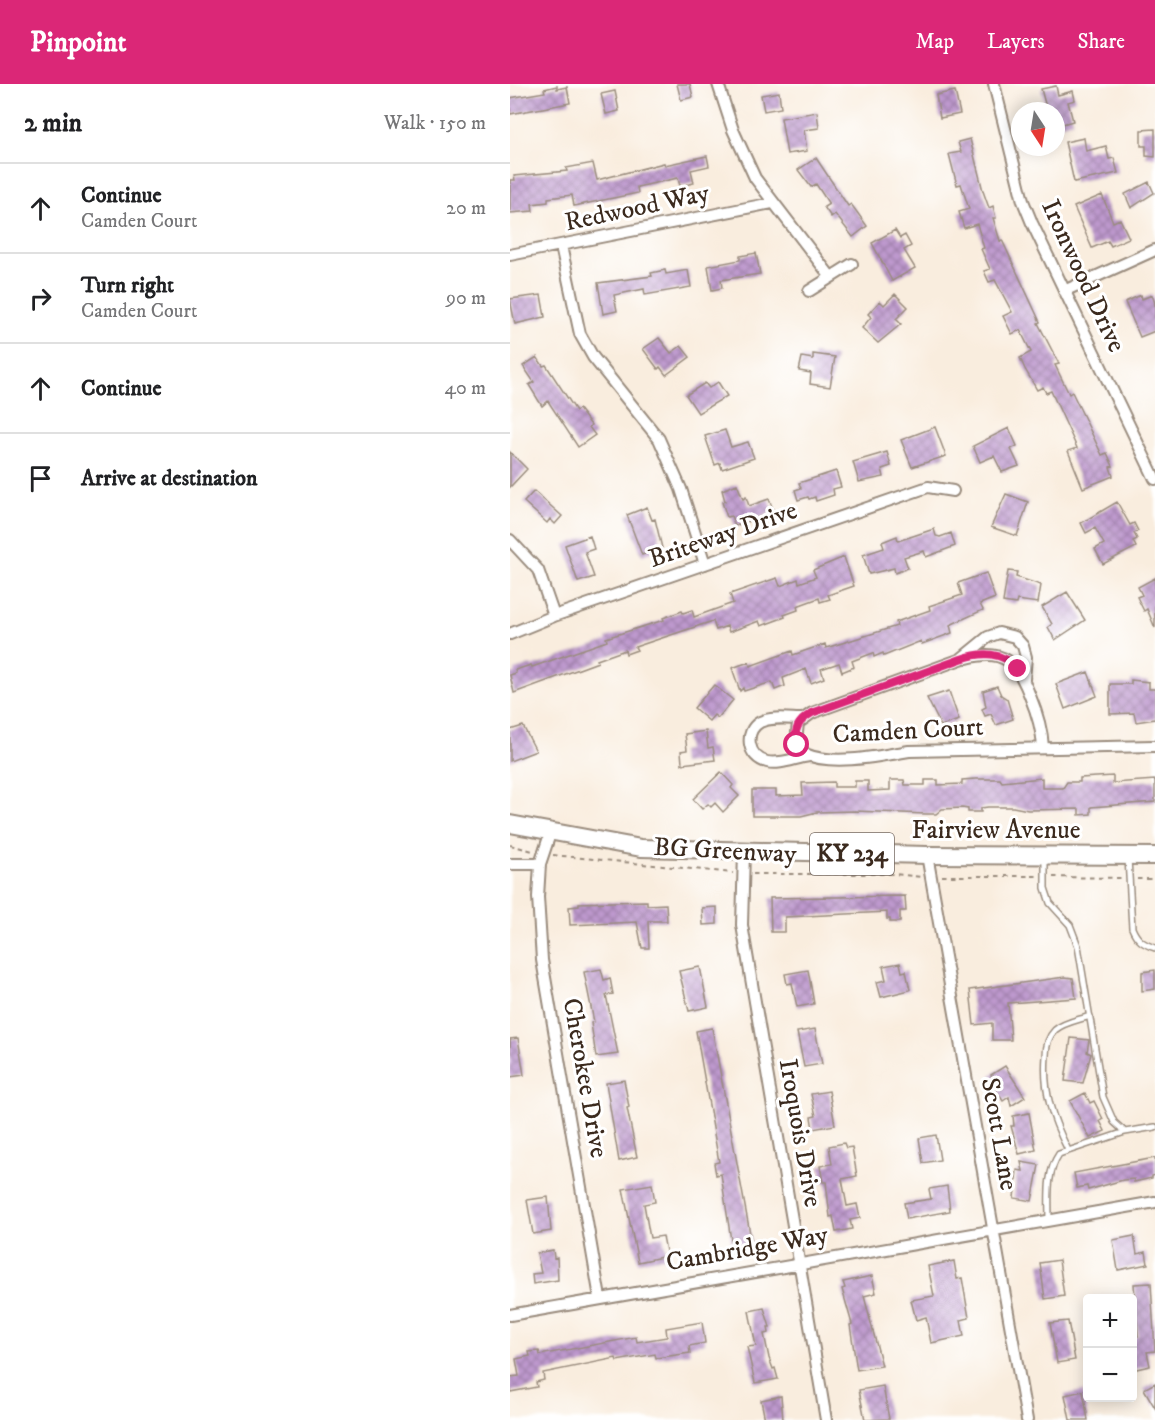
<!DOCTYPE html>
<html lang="en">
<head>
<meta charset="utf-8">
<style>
	body { margin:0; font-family:"IM FELL DW Pica",serif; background:#f2f2f2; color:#202124 }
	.controls { position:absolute; right:18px; bottom:18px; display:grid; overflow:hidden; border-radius:6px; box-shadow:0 3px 15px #0003 }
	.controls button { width:54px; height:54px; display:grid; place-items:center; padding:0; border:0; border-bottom:2px solid #e0e0e0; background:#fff; color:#202124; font:30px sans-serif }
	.compass { position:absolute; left:501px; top:18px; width:54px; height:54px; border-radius:50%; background:#fff; box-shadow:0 3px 15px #0003; rotate:168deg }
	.stop { position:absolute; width:18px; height:18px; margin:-14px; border:4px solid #db2777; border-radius:50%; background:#fff }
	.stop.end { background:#db2777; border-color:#fff; box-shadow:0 2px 6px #0008 }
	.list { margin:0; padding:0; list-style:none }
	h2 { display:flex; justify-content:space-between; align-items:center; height:78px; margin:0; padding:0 24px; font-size:26px }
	h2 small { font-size:20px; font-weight:400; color:#757577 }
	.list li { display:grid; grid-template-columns:39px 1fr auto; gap:18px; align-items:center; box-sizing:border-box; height:90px; padding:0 24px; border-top:2px solid #e0e0e0 }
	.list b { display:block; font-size:22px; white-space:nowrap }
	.list p { margin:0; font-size:20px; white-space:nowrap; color:#757577 }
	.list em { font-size:20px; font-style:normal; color:#757577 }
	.icon { flex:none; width:33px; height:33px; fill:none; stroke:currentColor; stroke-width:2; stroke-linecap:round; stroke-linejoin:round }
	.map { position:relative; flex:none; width:645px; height:1336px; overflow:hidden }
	header { display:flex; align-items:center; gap:36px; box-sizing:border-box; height:84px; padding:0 30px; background:#db2777; color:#fff }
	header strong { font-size:28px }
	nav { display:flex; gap:33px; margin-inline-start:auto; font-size:21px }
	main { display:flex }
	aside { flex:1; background:#fff }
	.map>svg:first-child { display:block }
</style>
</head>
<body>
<header>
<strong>Pinpoint</strong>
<nav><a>Map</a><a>Layers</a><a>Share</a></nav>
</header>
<main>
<aside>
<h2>2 min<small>Walk · 150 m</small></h2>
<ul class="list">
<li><svg class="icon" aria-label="ahead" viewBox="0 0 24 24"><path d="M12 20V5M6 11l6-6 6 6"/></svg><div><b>Continue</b><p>Camden Court</p></div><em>20 m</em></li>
<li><svg class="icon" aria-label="right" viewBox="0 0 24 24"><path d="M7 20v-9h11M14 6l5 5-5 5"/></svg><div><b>Turn right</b><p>Camden Court</p></div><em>90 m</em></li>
<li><svg class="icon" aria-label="ahead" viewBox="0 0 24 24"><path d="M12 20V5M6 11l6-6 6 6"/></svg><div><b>Continue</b></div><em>40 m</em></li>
<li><svg class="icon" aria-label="arrive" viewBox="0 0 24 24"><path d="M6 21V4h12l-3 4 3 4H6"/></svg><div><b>Arrive at destination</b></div></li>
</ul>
</aside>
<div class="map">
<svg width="645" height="1336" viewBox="0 0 645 1336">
	<defs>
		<pattern id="building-cross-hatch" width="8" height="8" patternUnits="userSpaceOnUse" patternTransform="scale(1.5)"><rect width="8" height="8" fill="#be99ce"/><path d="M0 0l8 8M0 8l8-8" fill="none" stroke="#9c7da7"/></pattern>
	</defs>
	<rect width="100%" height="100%" fill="#fff"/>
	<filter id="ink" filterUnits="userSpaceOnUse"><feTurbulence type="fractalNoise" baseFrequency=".0167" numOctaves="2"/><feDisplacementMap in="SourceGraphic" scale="12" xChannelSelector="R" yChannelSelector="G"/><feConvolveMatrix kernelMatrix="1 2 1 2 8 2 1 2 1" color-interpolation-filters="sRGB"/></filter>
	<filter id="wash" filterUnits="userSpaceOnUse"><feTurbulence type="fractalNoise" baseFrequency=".008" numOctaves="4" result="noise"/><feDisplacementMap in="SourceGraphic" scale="24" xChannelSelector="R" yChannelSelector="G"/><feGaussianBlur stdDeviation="1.35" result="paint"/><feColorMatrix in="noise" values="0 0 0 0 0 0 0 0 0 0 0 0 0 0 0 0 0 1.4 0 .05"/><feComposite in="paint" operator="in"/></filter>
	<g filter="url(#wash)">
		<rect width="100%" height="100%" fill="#f9edde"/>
		<g id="blocks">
			<path fill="url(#building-cross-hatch)" d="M167,0H180L183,13L171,16Z
				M47,2V5L57,3L60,19L0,30V14L35,8L34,5Z
				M546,2L548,11L563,7L565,16L558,18L563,37L546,42V27H537L531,5Z
				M105,7L109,27L96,30L91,10Z
				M445,7L450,30L430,34L426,11Z
				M269,8L271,24L254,27L251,11Z
				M307,28L309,44L294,46L297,67L277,70L271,34Z
				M645,45V73L636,72V62H631V46Z
				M574,54L576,67L596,62L599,75L604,74L608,89L564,98L555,58Z
				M460,55L473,107L479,124L483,122L486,134H483L490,157L492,156L530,238L528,239L549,280L545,281L559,310L562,308L592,371L597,369L603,382L600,383L603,392L573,404L558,367L567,364L541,307L536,309L533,303L527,306L515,285L510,274L521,268L510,246L502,250L493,232L502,228L485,196L479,198L474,187L480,185L471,165L474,164L467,140L454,144L449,128L459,125L451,100L447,101L439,70L451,68L448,58Z
				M197,72L199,82L181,86L184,99L170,102L168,94L127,103L128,109L64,122L62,111L38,114V118L22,120L23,127L0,129V96H5L4,92L57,87L56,84L83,79L87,96L154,79L155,81Z
				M306,74L338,122L341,120L357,142L343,153L325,130L321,133L314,123L319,120L306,100L301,103L288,86Z
				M639,98L644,109L621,124L615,110Z
				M592,111L603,138L610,135L619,154L601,162L598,157L582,164L564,123Z
				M385,146L390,154L395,151L401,162L394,166L405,184L382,197L362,159Z
				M246,169L250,190L211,196L212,204L202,206L198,182L230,176V172Z
				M155,186L156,190L178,186L181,203L135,211L134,205L104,211L107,227L93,230L88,199L142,192L141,189Z
				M385,210L398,223L386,235L391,240L368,259L352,244L361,233L358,230L370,217L374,221Z
				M31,211L35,233L5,240L0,215Z
				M631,211L632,215L642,211L645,219V247L630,253L615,218Z
				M149,254L161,269L171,262L180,273L156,291L150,283L148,285L133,265Z
				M303,270L325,273L320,303L300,300L301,289L289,287L292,273L303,275Z
				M27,273L33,282L36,281L66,327L69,325L81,341L79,343L85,351L68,363L38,317L32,322L19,301L24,298L13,282Z
				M208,298L217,312L188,329L176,311L195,299L199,304Z
				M425,343L436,372L402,383L391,356Z
				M499,344L507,362L501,365L509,382L492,388L484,372L470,378L463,362Z
				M215,346L221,363L238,358L244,374L212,385L210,379L205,381L195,352Z
				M0,368L17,385L0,403Z
				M377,368L381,382L372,385L374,393L349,398L343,378Z
				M326,387L331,403L323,405L324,411L306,417L305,413L299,415L298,413L288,416L285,406L291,404L289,399Z
				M227,400L233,415L236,413L239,422L259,415L264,428L225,442L221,432L217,433L212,418L215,417L212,406Z
				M24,407L52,432L45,440L40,435L37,439L14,418Z
				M496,410L518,418L507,452L481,443Z
				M607,418L620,441L624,439L628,447L624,449L627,455L623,457L626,463L593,480L585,465L594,460L585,444L576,449L571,439Z
				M137,423L142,436L145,435L152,464L132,471L117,431Z
				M424,445L426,452L430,453L441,449L445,462L416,473L414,467L394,473L398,484L385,489L384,484L359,490L353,471L374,464L372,458L387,452L388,457Z
				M80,452L84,465L75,468L84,493L68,498L55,461Z
				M334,473L344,502L318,511L320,515L310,518L309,514L287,522L288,526L274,531L275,533L251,542L249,537L219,548L217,542L206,546L203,537L125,563L127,566L116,570L115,566L87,576L88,578L4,609L0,591L6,589L5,586L21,581L22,583L97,557L96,554L154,536L153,534L172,527L173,529L182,526L184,533L223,519L220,510L267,494L270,502L288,495L289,499L306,493L303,486Z
				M498,487L507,488L506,493L531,501L528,519L507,516L506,520L493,518Z
				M476,489L485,514L470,520L473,526L440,541L442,549L412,560L411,557L374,572L373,569L364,573L363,569L342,577L344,583L332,588L329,579L311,585L314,594L301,599L296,585L273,594L275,602L265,606L262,598L234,607L233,604L230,607L222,584L239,578L240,582L282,567L283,571L315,560L316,564L387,542L386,538L420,526L419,522L452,511L448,499Z
				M645,494V544L637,525L634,527L627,513L632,511L628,503Z
				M557,508L575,536L545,556L538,543L542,540L532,523Z
				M578,588L587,612L555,625L546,600Z
				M621,596L639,598V605H645V635L626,638L624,629L600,630V600H621Z
				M204,601L223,616L208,634L204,631L199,637L184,624Z
				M487,602L491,611L497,615L503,635L486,641L481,630L475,632L472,625L476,623L473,607Z
				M439,607L449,636L431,642L417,614Z
				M13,642L26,667L0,677V646Z
				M196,647L198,664L203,663L205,676L172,680L171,667L177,666L175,650Z
				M211,688L223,701L221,704L229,712L213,728L205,719L201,723L198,720L192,725L183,715Z
				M603,692V699L645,696V718L581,723V730L569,731V725L518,726L503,723H478L471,724V728H458V725L452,724L432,725L426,730H416L345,727L307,728L291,732H242V706H266V712L293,711L292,699L324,698V703H345V697H358V707L380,706V696H394L395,701H415V696H428V701L452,700V696L466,695H490L492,698L532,694V704H553L557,698H570V694Z
				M395,812L396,827H390V838H380V835H377V828L275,833V848H261L260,814Z
				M137,817V821L156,820L157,837H138L139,864H132L127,838L60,841L59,823L69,822V819Z
				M207,823V840L193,841L192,824Z
				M390,879L392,888L396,887L400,906L371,913L367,898L376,896L373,882Z
				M190,883L198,923L179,927L169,887Z
				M91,885L94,896L100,894L103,910L96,911L108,970L86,973L81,939L84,938L74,888Z
				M298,886L304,920L287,923L282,899L277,900L275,890Z
				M645,886V905L632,907V888Z
				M555,893L563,894L566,914L498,919L501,956H482V939L464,941L460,906Z
				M202,944L242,1160L222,1163L211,1090L206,1091L204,1079L209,1078L186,947Z
				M305,945L312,980L294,983L287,948Z
				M8,954L14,991L0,993V955Z
				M561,954L579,956L577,968L581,970L573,999L555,997Z
				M495,982L515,1013L501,1022L499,1013L493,1017L483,1001L487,999L481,991Z
				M114,996L119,1023L117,1024L127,1073L109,1077L96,999Z
				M319,1007L325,1041L303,1045L301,1033L306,1032L301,1010Z
				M575,1009L580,1019L584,1017L593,1035L590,1037L595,1047L580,1054L560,1017Z
				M519,1029L526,1066L509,1070L501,1042H504L503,1032Z
				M426,1051L430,1076L413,1079L409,1054Z
				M334,1059L336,1064L342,1063L347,1092L332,1095L337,1122L347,1120L350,1134L340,1136L342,1145L326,1148L323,1132L320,1133L316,1098H313L310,1082L322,1080L319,1062Z
				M645,1074V1091L642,1092V1094L624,1098V1095L613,1096L578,1106L577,1102L567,1104L564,1089Z
				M511,1078L529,1081L522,1117L504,1114L507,1086L513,1087Z
				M142,1100L145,1118L134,1120L138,1143L140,1154L153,1152L157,1172L128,1178L113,1105Z
				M437,1102L440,1127L397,1135L394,1119L421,1115L419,1105Z
				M38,1113L41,1147L23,1150L17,1116Z
				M624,1152L627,1170L636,1168L638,1180L608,1186L603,1156Z
				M43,1166L44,1174L47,1173L48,1196L23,1200L22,1190L31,1189L27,1169Z
				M549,1176L554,1212L535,1215L530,1179Z
				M444,1177L447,1195L452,1194L459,1234L451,1236L454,1252L421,1259L416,1233L406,1236L401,1216L424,1212L418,1182Z
				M362,1192L366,1209L354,1212L372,1282L347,1286L340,1241L342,1240L332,1205L335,1204L333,1198Z
				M641,1199L645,1267L637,1268L640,1282L622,1286V1253L628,1252L624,1200Z
				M254,1224L260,1243H258L259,1249L254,1250L259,1274L263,1285L265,1284L268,1295L245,1299L237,1263L246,1262L239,1227Z
				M558,1237L565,1276L547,1279L540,1239Z
				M192,1238L195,1259L179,1262L180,1269L146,1274L145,1270L107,1277L106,1274L33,1289L34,1296L26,1298L27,1303L0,1308V1293L9,1292L6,1275L20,1272L19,1268L29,1267L30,1271L126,1253L127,1258L157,1253L156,1244Z
				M645,1299V1324L634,1305Z
				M373,1302L379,1335L355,1336L349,1306Z
				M573,1307L578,1336H560L555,1311Z
				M271,1312L273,1336H255L251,1316Z"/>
		</g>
	</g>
	<g filter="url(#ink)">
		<use href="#blocks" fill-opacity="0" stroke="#9a8c7e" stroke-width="1.5"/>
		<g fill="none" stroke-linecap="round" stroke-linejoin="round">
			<g stroke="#9a8c7e" stroke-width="8">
				<path id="service" d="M535,773V804L540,819L560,841L568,862L593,1013L604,1038L615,1048L645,1043
					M618,774L622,844C627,856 633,860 645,864
					M558,1066C542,1034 533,1008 536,972C536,963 538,953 545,946C554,938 569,936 580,932
					M539,1137C539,1114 536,1089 549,1070L615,1048"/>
			</g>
			<g stroke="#9a8c7e" stroke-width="14">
				<path id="minor" d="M208,0L223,46L245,94L320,192
					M484,0L513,117L522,139L645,395
					M51,162L70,250L83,273L149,355L171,405L195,480
					M0,171L262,119
					M299,207L342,180
					M554,207L645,166
					M0,456L28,486L44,532
					M0,550L44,532L418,403L443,407
					M457,574C494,564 507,578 520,612C527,629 532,644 533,663
					M514,595L516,573L513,562L505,553L489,549L478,553L451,575L302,629L288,639L286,658L295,670C322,682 370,672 399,667L645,662
					M293,635C280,635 262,632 250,638C233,648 238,674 257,678C270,681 285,674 299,672
					M234,768L232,841L316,1336
					M417,771L517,1336
					M0,780H30L41,747
					M30,780L28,813L32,876L90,1214
					M0,1231L645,1118"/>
			</g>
			<g stroke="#9a8c7e" stroke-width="20">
				<path id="primary" d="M0,740L131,764L417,771L645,772"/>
			</g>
			<path stroke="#9a8c7e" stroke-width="2" stroke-dasharray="4.5 4.5" stroke-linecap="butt" d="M0,761L23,767
				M43,771L223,789
				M243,790H385L411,793
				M432,792H528
				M543,793L612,794
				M627,795H645"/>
			<use href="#service" stroke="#fff" stroke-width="5"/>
			<use href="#minor" stroke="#fff" stroke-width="10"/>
			<use href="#primary" stroke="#fff" stroke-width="16"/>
		</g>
	</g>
	<g fill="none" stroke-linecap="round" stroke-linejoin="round" filter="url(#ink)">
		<path stroke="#db2777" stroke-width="8" d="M287,661C283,646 288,637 302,629L451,575C472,568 492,567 508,585"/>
	</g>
	<g text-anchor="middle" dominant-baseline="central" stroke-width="6" stroke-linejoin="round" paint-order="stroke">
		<rect fill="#fff" stroke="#766a62" stroke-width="1.5" x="300" y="749" width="84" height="42" rx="4.5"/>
		<g font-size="24" font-weight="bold" fill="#3b2a1e">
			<text x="342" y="770">KY 234</text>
		</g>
		<g font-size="26" fill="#3b2a1e" stroke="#fff">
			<text transform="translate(127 124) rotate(-12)">Redwood Way</text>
			<text transform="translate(573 192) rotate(65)">Ironwood Drive</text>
			<text transform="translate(213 451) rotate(-19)">Briteway Drive</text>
			<text transform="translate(398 647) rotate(-3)">Camden Court</text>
			<text x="486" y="746">Fairview Avenue</text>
			<text transform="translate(215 767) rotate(3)">BG Greenway</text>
			<text transform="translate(75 994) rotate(80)">Cherokee Drive</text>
			<text transform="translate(290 1049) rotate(80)">Iroquois Drive</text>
			<text transform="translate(489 1050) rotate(80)">Scott Lane</text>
			<text transform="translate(237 1165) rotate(-10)">Cambridge Way</text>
		</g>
	</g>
</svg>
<div class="controls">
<button>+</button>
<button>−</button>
</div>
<svg class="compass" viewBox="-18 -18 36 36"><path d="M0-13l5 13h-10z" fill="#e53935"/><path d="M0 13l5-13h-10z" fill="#757577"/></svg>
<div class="stop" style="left:287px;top:661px"></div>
<div class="stop end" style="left:508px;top:585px"></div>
</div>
</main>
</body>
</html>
